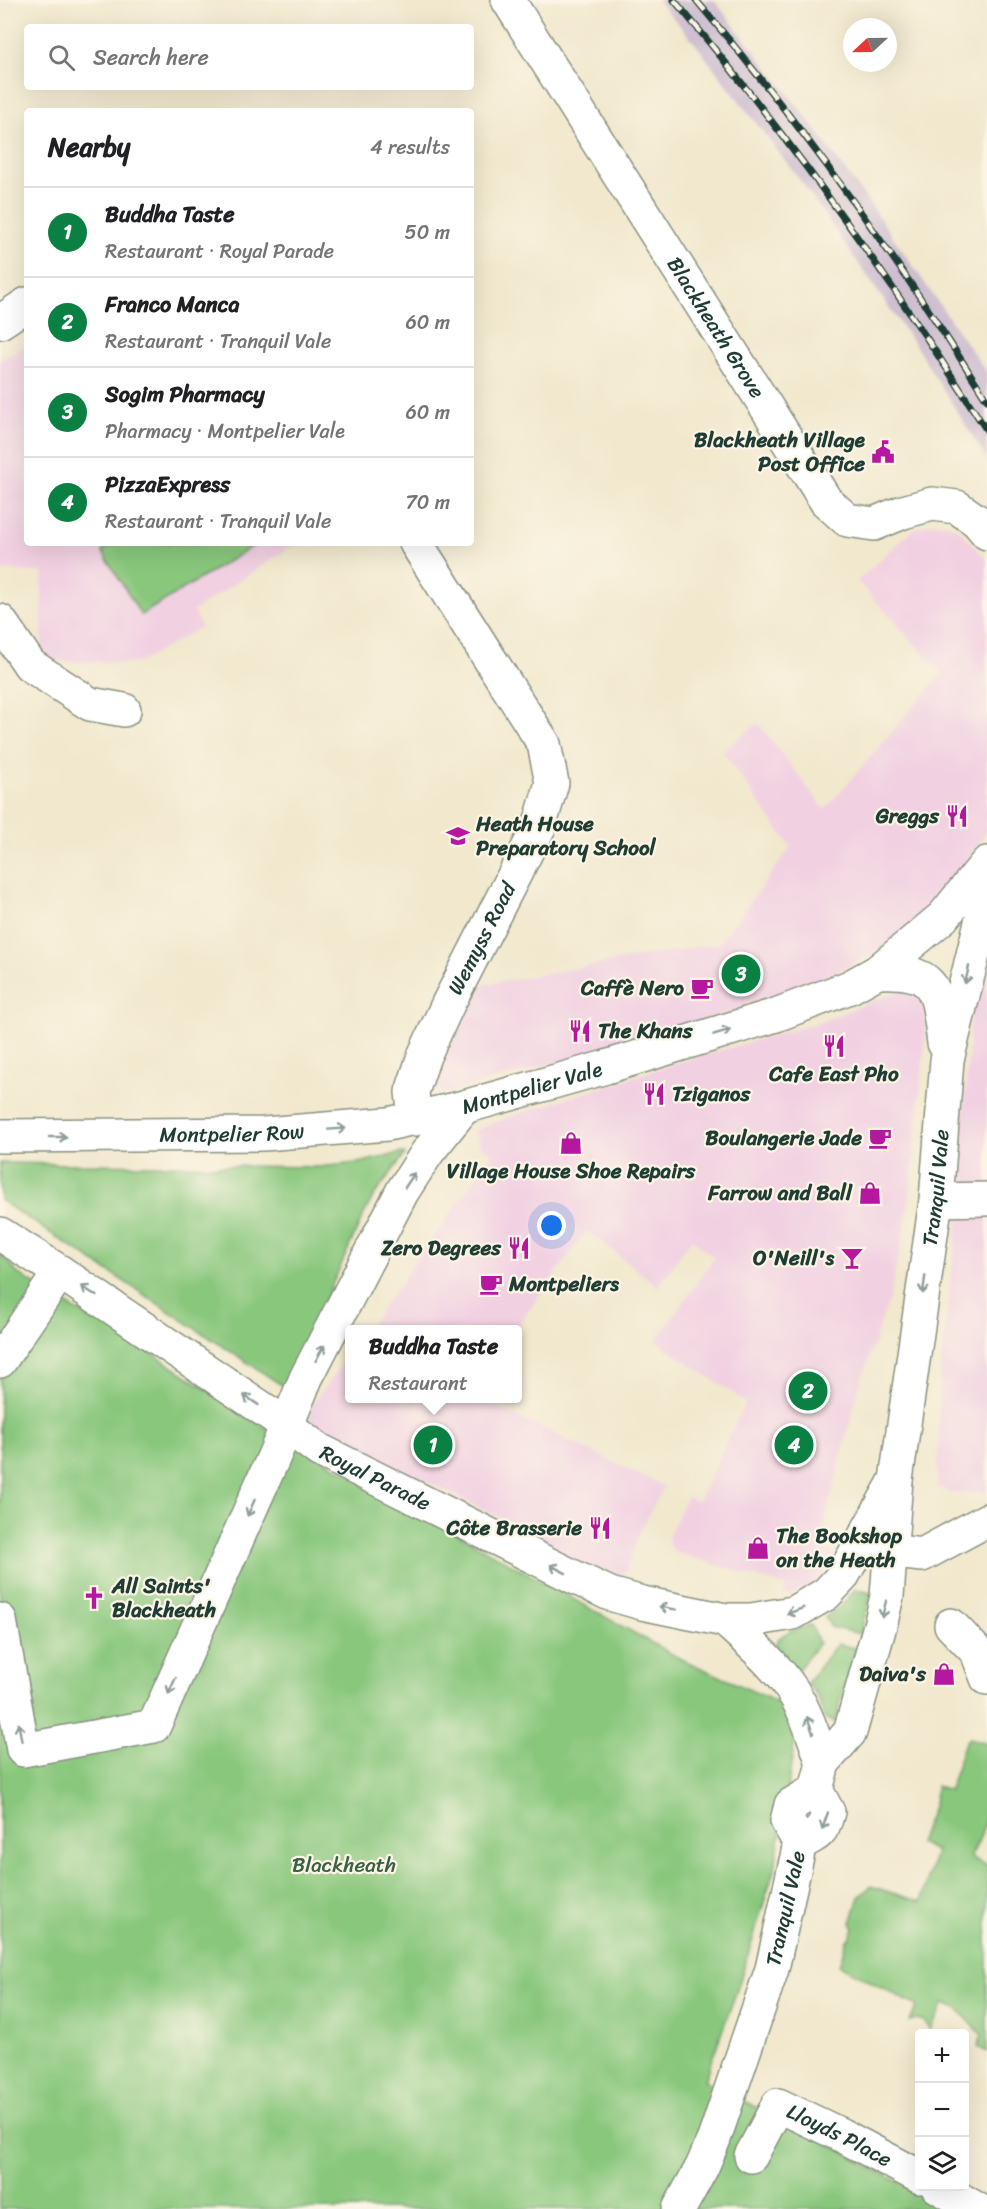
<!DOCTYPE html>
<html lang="en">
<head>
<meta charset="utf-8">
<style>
	body { margin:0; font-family:Sriracha,sans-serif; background:#f6f6f6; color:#202124 }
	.controls { position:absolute; right:18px; bottom:18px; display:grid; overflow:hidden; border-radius:6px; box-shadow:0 6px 24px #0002 }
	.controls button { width:54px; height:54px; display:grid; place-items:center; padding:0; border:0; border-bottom:2px solid #e0e0e0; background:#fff; color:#202124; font:30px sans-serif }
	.compass { position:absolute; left:843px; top:18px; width:54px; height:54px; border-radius:50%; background:#fff; box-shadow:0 6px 24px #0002; rotate:248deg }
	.you { position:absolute; left:552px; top:1226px; width:21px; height:21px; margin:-15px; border:4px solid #fff; border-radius:50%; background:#1a73e8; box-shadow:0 0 0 9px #1a73e833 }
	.badge { display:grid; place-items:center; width:39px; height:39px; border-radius:50%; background:#0b8043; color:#fff; font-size:20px; font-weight:700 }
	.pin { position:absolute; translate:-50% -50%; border:3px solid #fff; box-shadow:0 2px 6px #0006 }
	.popup { position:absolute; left:345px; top:1325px; width:177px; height:78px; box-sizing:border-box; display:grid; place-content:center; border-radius:6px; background:#fff; filter:drop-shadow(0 2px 4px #0005); font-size:20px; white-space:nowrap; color:#757577 }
	.popup b { font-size:22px; color:#202124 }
	.popup::after { content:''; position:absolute; left:50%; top:100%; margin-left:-12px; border:12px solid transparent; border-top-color:#fff }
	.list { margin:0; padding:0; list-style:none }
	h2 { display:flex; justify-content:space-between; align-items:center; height:78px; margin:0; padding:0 24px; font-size:26px }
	h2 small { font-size:20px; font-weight:400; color:#757577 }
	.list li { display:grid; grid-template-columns:39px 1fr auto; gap:18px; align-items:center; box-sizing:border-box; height:90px; padding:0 24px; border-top:2px solid #e0e0e0 }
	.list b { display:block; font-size:22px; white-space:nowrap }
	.list p { margin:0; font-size:20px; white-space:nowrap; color:#757577 }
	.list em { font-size:20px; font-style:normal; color:#757577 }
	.icon { flex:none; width:33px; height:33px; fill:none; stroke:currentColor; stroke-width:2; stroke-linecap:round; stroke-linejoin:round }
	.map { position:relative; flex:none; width:987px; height:2209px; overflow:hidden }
	.search { position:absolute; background:#fff; box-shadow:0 6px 24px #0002; left:24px; top:24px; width:450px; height:66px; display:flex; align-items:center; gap:15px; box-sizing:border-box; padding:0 21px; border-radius:6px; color:#757577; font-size:22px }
	.panel { position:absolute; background:#fff; box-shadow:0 6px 24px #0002; left:24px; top:108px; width:450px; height:438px; border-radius:6px }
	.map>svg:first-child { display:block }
</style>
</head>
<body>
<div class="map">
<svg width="987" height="2209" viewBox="0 0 987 2209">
	<rect width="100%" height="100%" fill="#fcf5e5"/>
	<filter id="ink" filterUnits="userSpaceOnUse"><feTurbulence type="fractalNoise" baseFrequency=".0167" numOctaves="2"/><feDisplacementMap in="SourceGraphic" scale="12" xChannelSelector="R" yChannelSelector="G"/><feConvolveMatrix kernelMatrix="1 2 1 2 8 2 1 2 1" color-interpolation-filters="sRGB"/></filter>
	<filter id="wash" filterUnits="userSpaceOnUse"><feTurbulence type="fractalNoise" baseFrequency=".008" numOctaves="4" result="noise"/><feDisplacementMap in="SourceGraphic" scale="24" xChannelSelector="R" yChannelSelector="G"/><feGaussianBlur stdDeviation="1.35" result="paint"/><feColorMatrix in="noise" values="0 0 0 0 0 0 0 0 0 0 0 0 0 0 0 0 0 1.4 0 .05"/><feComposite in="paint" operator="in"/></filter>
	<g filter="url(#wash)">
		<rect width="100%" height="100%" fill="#f1e8cd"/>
		<path fill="#f1d0e2" d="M27,345V543H296L193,611L201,627L139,663L42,661V572L0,570V360Z
			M937,523L948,524L958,529L987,560V830L952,889L886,948L799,991L662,1033L447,1093L434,1090L431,1084L435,1060L448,1051L481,985L720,943L791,847L722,751L758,723L825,810L942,673L857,581L914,529L925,525Z
			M987,940V1191L961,1186L959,1181L971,1017Z
			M905,988L918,991L927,1020L910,1195L902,1241L889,1299L859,1387L818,1548L839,1554L831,1568L815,1584L791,1595H784L786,1586L677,1553L673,1551L668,1542L669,1536L686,1497L698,1501L746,1402L656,1341L714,1258L692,1238L658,1287L587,1230L515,1329L367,1330L491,1157L490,1151L483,1149L473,1131L518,1114L677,1063L820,1022Z
			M987,1208V1492H952L937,1487L940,1374L958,1217L960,1213Z
			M349,1354V1398L480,1399L664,1486L641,1529L626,1571L614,1578L561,1560L558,1547L420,1478L417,1482L322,1440L310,1424L309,1415L312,1405Z"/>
		<path fill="#cebed0" d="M657,0H714L804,114L868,201L987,373V459L915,345L803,184L690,37Z"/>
		<path fill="#89c77d" stroke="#548258" stroke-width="1.5" d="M116,543H258L141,615L102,551Z
			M401,1153L405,1154L373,1197L362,1218L286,1388L0,1200V1163L318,1167L358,1163Z
			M0,1256L9,1262L17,1273L77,1311L94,1315L258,1423L677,1657L790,1708L797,1728L775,1867L737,1990L704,2081L833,2146L947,2209H0Z
			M855,1589L872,1593L860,1634L831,1627L825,1617L841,1606Z
			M811,1625L819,1643L796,1672L775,1646C777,1633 799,1629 811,1625Z
			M837,1644L856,1648L835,1722L824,1718L818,1698L807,1683Z
			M969,1738L987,1744V1806L985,1808C987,1825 979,1842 970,1857L987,1866V2052L978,2047L982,2035L957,2008L944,2003L930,2030L924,2021L916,2019L910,2021L917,2006L839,1965L847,1940L850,1938L854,1928L851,1923L859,1897L871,1886L921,1902L936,1851L919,1843L934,1804L936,1786L949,1790L965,1742Z"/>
	</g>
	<g filter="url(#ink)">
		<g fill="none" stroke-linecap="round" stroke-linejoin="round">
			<g stroke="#889280" stroke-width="36">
				<g id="minor">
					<path id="s1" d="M508,0L826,501L847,520L874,524L903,512L932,504L957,507L977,521L987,533"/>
					<path d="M0,322L27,304"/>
					<path d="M0,621L30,665L90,704L124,710"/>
					<path id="s2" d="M415,1119L412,1092L424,1056L448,1004L539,827L552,783L544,744L416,543"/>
					<path d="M936,1200L987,1199"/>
					<path d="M0,1361L60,1272"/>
					<path d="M862,1548L922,1555L987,1520"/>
					<path d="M0,1620L23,1750L154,1726L275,1454L306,1378L402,1192L427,1153L464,1107"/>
					<path d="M951,1625L977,1652L987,1678"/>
					<path id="s3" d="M751,2156L778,2105L841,2135L920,2177"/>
					<path d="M937,2186L977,2209"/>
				</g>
			</g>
			<g stroke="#889280" stroke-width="36">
				<g id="tertiary">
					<path d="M725,1620C748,1641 775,1664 792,1690C807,1713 814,1738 823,1763"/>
					<path d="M800,1843C819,1834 823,1832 828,1812L816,1790L823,1763L850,1732L881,1622L887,1596L896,1480"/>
					<path d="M800,1843L787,1821L791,1805L816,1790"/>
					<path id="s4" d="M679,2209L702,2167L714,2139L772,1969L800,1843"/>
				</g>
			</g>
			<g stroke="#889280" stroke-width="36">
				<g id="secondary">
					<path d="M877,972C939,969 937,990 944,1043"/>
					<path id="s5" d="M0,1136L264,1134L388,1124L464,1107L606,1067L776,1015L850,987L877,972L943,917L987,863"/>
					<path id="s6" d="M0,1234L60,1272L272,1415L319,1450L574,1577L610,1594L642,1603L725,1620H751L793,1613L826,1594L842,1577L896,1480L936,1200L947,1060L987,898"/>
				</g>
			</g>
			<use href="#minor" stroke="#fff" stroke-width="33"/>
			<use href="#tertiary" stroke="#fff" stroke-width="33"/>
			<use href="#secondary" stroke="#fff" stroke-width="33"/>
			<g stroke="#1f3d34" stroke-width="7">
				<path id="rail" d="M674,0C789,136 892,281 987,431
					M696,0C803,126 899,261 987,400"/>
			</g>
			<use href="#rail" stroke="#fcf5e5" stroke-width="4.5" stroke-dasharray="14" stroke-linecap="butt"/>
		</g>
		<defs><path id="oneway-shaft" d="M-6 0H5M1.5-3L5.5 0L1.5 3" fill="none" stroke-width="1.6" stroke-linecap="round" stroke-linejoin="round" transform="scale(1.5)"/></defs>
		<g stroke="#8f9e9a">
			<use href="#oneway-shaft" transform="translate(967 975) rotate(103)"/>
			<use href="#oneway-shaft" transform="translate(722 1032) rotate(-17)"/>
			<use href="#oneway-shaft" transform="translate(337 1129) rotate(-4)"/>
			<use href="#oneway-shaft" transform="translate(58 1137)"/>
			<use href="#oneway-shaft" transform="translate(410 1180) rotate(-56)"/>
			<use href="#oneway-shaft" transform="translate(924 1285) rotate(98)"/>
			<use href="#oneway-shaft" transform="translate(89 1291) rotate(-146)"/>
			<use href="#oneway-shaft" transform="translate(320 1353) rotate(-61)"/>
			<use href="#oneway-shaft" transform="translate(251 1400) rotate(-146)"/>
			<use href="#oneway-shaft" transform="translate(251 1508) rotate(114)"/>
			<use href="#oneway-shaft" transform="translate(558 1569) rotate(-153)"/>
			<use href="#oneway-shaft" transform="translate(668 1608) rotate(-170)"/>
			<use href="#oneway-shaft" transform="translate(884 1609) rotate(104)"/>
			<use href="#oneway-shaft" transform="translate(795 1611) rotate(159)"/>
			<use href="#oneway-shaft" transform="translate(172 1686) rotate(114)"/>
			<use href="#oneway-shaft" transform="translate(810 1725) rotate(-110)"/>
			<use href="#oneway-shaft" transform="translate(20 1732) rotate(-100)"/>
			<use href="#oneway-shaft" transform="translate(825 1821) rotate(109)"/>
		</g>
	</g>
	<defs>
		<g id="civic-bare" transform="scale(1.8)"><path d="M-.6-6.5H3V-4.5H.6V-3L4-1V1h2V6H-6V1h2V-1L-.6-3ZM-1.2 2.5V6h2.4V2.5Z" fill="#b5179e" stroke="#fcf5e5" stroke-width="2.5" paint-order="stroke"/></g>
		<g id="restaurant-bare" transform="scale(1.8)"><path d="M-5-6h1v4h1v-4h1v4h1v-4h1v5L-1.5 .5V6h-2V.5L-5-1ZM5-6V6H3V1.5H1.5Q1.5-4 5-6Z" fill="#b5179e" stroke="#fcf5e5" stroke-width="2.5" paint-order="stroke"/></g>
		<g id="school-bare" transform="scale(1.8)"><path d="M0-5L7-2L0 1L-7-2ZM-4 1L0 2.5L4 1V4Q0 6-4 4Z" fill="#b5179e" stroke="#fcf5e5" stroke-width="2.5" paint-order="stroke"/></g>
		<g id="cafe-bare" transform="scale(1.8)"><path d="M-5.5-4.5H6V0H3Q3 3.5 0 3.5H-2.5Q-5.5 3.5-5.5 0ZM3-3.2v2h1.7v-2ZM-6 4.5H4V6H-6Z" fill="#b5179e" stroke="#fcf5e5" stroke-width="2.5" paint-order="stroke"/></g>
		<g id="shop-bare" transform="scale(1.8)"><path d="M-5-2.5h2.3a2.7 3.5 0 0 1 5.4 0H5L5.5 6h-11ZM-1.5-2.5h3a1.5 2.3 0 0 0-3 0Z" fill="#b5179e" stroke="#fcf5e5" stroke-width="2.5" paint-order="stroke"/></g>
		<g id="bar-bare" transform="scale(1.8)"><path d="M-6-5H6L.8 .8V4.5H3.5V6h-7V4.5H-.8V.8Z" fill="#b5179e" stroke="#fcf5e5" stroke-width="2.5" paint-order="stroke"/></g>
		<g id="church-bare" transform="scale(1.8)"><path d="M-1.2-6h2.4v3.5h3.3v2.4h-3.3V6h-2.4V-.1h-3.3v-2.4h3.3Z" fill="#b5179e" stroke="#fcf5e5" stroke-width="2.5" paint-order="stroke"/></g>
	</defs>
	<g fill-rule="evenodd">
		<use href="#civic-bare" x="883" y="452"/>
		<use href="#restaurant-bare" x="957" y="816"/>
		<use href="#school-bare" x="458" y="836"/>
		<use href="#cafe-bare" x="702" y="988"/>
		<use href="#restaurant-bare" x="580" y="1031"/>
		<use href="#restaurant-bare" x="834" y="1046"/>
		<use href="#restaurant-bare" x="654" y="1094"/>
		<use href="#cafe-bare" x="880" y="1138"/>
		<use href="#shop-bare" x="571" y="1143"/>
		<use href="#shop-bare" x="870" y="1193"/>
		<use href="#restaurant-bare" x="519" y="1248"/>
		<use href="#bar-bare" x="852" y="1258"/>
		<use href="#cafe-bare" x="491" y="1284"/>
		<use href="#restaurant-bare" x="600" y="1528"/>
		<use href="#shop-bare" x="758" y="1548"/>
		<use href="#church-bare" x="94" y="1598"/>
		<use href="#shop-bare" x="944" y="1674"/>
	</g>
	<g text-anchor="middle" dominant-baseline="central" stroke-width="4.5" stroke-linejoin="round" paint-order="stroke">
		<g font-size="21" fill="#1f3d34" stroke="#fcf5e5">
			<text stroke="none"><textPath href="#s1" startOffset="388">Blackheath Grove</textPath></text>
			<text stroke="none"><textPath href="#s2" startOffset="196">Wemyss Road</textPath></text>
			<text stroke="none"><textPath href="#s5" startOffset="537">Montpelier Vale</textPath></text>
			<text stroke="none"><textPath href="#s5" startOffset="232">Montpelier Row</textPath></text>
			<text stroke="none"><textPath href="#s6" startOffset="1364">Tranquil Vale</textPath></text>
			<text stroke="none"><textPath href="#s6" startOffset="448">Royal Parade</textPath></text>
			<text stroke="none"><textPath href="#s4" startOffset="320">Tranquil Vale</textPath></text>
			<text stroke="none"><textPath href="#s3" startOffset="126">Lloyds Place</textPath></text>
		</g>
		<g font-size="21" font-weight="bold" fill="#1f3d34" stroke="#fcf5e5" text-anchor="end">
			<text x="865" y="440">Blackheath Village<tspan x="865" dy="24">Post Office</tspan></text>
			<text x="939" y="816">Greggs</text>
			<text x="476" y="824" text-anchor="start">Heath House<tspan x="476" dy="24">Preparatory School</tspan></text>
			<text x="684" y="988">Caffè Nero</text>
			<text x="598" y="1031" text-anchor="start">The Khans</text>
			<text x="834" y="1074" text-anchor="middle">Cafe East Pho</text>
			<text x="672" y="1094" text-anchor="start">Tziganos</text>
			<text x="862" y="1138">Boulangerie Jade</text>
			<text x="571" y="1171" text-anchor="middle">Village House Shoe Repairs</text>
			<text x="852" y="1193">Farrow and Ball</text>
			<text x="501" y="1248">Zero Degrees</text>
			<text x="834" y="1258">O'Neill's</text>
			<text x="509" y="1284" text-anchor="start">Montpeliers</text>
			<text x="582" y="1528">Côte Brasserie</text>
			<text x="776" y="1536" text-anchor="start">The Bookshop<tspan x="776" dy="24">on the Heath</tspan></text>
			<text x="112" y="1586" text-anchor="start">All Saints'<tspan x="112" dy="24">Blackheath</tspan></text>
			<text x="926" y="1674">Daiva's</text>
		</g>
		<g font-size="21" fill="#3a6046" stroke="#fcf5e5">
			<text x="344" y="1865">Blackheath</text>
		</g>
	</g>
</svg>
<div class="controls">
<button>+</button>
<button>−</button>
<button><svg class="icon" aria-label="layers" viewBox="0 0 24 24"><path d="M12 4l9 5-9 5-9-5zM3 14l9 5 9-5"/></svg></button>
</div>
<svg class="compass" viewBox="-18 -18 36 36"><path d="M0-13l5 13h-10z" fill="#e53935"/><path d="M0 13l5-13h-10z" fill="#757577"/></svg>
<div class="you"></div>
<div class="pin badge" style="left:433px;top:1445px">1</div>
<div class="popup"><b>Buddha Taste</b>Restaurant</div>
<div class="pin badge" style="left:808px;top:1391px">2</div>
<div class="pin badge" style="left:741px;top:974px">3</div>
<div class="pin badge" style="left:794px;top:1445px">4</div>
<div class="search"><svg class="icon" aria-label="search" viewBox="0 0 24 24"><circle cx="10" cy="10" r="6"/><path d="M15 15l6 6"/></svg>Search here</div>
<section class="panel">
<h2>Nearby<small>4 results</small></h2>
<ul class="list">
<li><span class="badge">1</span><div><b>Buddha Taste</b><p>Restaurant · Royal Parade</p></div><em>50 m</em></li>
<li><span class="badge">2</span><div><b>Franco Manca</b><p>Restaurant · Tranquil Vale</p></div><em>60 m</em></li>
<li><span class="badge">3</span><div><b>Sogim Pharmacy</b><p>Pharmacy · Montpelier Vale</p></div><em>60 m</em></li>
<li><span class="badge">4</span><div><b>PizzaExpress</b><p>Restaurant · Tranquil Vale</p></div><em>70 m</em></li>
</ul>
</section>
</div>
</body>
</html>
